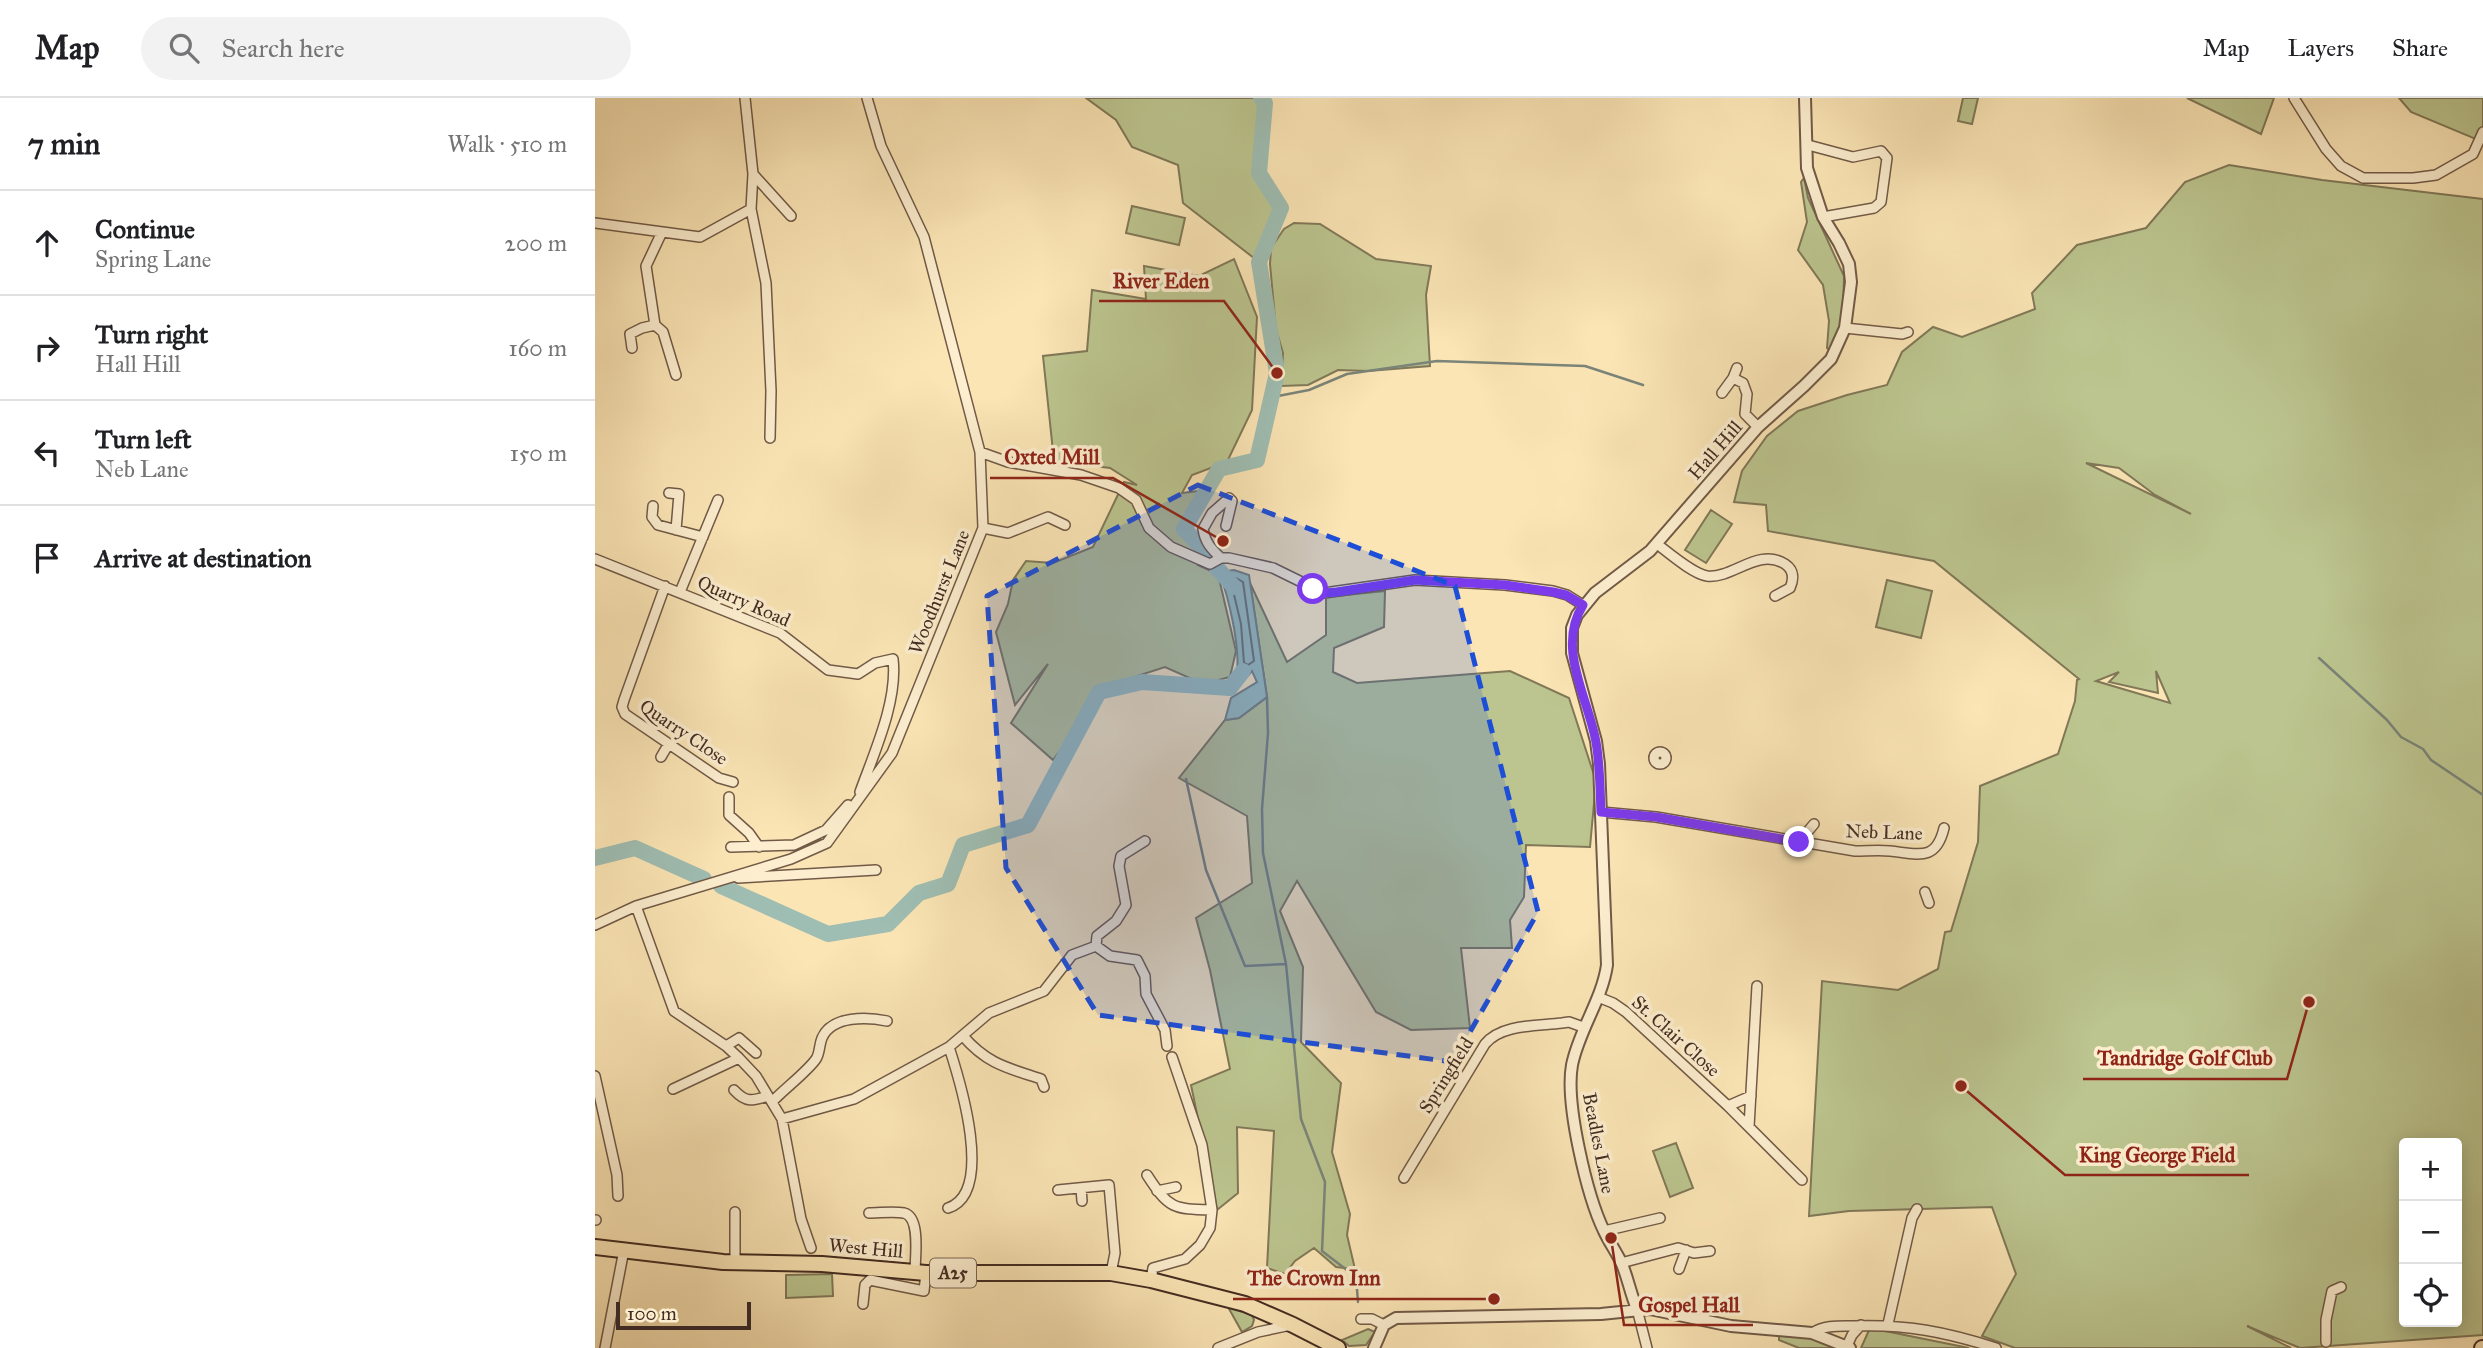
<!DOCTYPE html>
<html lang="en">
<head>
<meta charset="utf-8">
<style>
	body { margin:0; font-family:"IM FELL Great Primer",serif; background:#f2f2f2; color:#202124 }
	.controls { position:absolute; right:21px; bottom:21px; display:grid; overflow:hidden; border-radius:7px; box-shadow:0 4px 18px #0003 }
	.controls button { width:63px; height:63px; display:grid; place-items:center; padding:0; border:0; border-bottom:2px solid #e0e0e0; background:#fff; color:#202124; font:35px sans-serif }
	.scale { position:absolute; left:21px; bottom:18px; width:135px; box-sizing:border-box; padding-left:7px; border:4px solid #432c22; border-top:0; font-size:19px; line-height:24px; white-space:nowrap; color:#432c22; -webkit-text-stroke:5px #fceecf; paint-order:stroke }
	.stop { position:absolute; width:21px; height:21px; margin:-16px; border:5px solid #7c3aed; border-radius:50%; background:#fff }
	.stop.end { background:#7c3aed; border-color:#fff; box-shadow:0 2px 7px #0008 }
	.list { margin:0; padding:0; list-style:none }
	h2 { display:flex; justify-content:space-between; align-items:center; height:91px; margin:0; padding:0 28px; font-size:30px }
	h2 small { font-size:23px; font-weight:400; color:#757577 }
	.list li { display:grid; grid-template-columns:46px 1fr auto; gap:21px; align-items:center; box-sizing:border-box; height:105px; padding:0 28px; border-top:2px solid #e0e0e0 }
	.list b { display:block; font-size:26px; white-space:nowrap }
	.list p { margin:0; font-size:23px; white-space:nowrap; color:#757577 }
	.list em { font-size:23px; font-style:normal; color:#757577 }
	.icon { flex:none; width:38px; height:38px; fill:none; stroke:currentColor; stroke-width:2; stroke-linecap:round; stroke-linejoin:round }
	.map { position:relative; flex:none; width:1888px; height:1250px; overflow:hidden }
	header { display:flex; align-items:center; gap:42px; box-sizing:border-box; height:98px; padding:0 35px; background:#fff; border-bottom:2px solid #e0e0e0 }
	header strong { font-size:33px }
	nav { display:flex; gap:38px; margin-inline-start:auto; font-size:24px }
	.search { width:490px; height:63px; background:#f2f2f2; display:flex; align-items:center; gap:18px; box-sizing:border-box; padding:0 24px; border-radius:38px; color:#757577; font-size:26px }
	main { display:flex }
	aside { flex:1; background:#fff }
	.map>svg:first-child { display:block }
</style>
</head>
<body>
<header>
<strong>Map</strong>
<div class="search"><svg class="icon" aria-label="search" viewBox="0 0 24 24"><circle cx="10" cy="10" r="6"/><path d="M15 15l6 6"/></svg>Search here</div>
<nav><a>Map</a><a>Layers</a><a>Share</a></nav>
</header>
<main>
<aside>
<h2>7 min<small>Walk · 510 m</small></h2>
<ul class="list">
<li><svg class="icon" aria-label="ahead" viewBox="0 0 24 24"><path d="M12 20V5M6 11l6-6 6 6"/></svg><div><b>Continue</b><p>Spring Lane</p></div><em>200 m</em></li>
<li><svg class="icon" aria-label="right" viewBox="0 0 24 24"><path d="M7 20v-9h11M14 6l5 5-5 5"/></svg><div><b>Turn right</b><p>Hall Hill</p></div><em>160 m</em></li>
<li><svg class="icon" aria-label="left" viewBox="0 0 24 24"><path d="M17 20v-9H6M10 6l-5 5 5 5"/></svg><div><b>Turn left</b><p>Neb Lane</p></div><em>150 m</em></li>
<li><svg class="icon" aria-label="arrive" viewBox="0 0 24 24"><path d="M6 21V4h12l-3 4 3 4H6"/></svg><div><b>Arrive at destination</b></div></li>
</ul>
</aside>
<div class="map">
<svg width="1888" height="1250" viewBox="0 0 1888 1250">
	<rect width="100%" height="100%" fill="#fbe5b5"/>
	<filter id="stains"><feTurbulence type="fractalNoise" baseFrequency=".00286" numOctaves="4"/><feColorMatrix values="0 0 0 0 .2 0 0 0 0 .09 0 0 0 0 .02 0 0 0 .5 -.17"/></filter>
	<radialGradient id="worn" r=".72"><stop offset=".6" stop-color="#630" stop-opacity="0"/><stop offset="1" stop-color="#630" stop-opacity=".3"/></radialGradient>
	<path fill="#bcc58f" stroke="#807858" stroke-width="2" fill-rule="evenodd" d="M491,0H666L670,5L664,75L686,110L664,164L588,105L583,67L537,49L521,22Z
		M1368,0H1383L1377,26L1363,23Z
		M1592,0H1679L1666,36Z
		M1804,0H1888V44L1816,14Z
		M1634,67L1727,82L1888,101V1237L1705,1250L1652,1228L1696,1250H1420L1387,1238L1421,1176L1397,1109L1254,1113L1214,1118L1227,883L1303,892L1343,871L1350,834L1356,833L1383,744L1385,688L1463,656L1480,603L1482,582L1484,581L1339,463L1173,433L1171,407L1139,404L1147,373L1172,338L1203,313L1252,297L1292,287L1307,254L1338,229L1367,239L1440,211L1437,195L1482,147L1551,130L1590,84ZM1491,365L1524,370L1560,397L1596,416ZM1561,573L1575,605L1501,583L1524,574L1514,584L1563,595ZM1809,1045H1862V1224H1809Z
		M1209,80L1213,100L1249,178L1248,218L1236,253L1232,250L1234,223L1228,187L1203,152L1212,124L1206,84Z
		M537,108L590,120L584,147L531,135Z
		M699,125L725,126L781,161L836,168L831,197L835,268L773,273L743,272L713,287L686,288L688,255L681,231L675,166L676,150L689,131Z
		M639,161L662,219L657,312L632,364L597,377L587,395L604,393L588,423L612,456L603,467L623,476L641,553L635,579L608,586L570,569L514,587L458,662L416,625L453,566L420,607L401,534L413,506L418,482L431,463L458,465L498,449L529,384L542,387L515,370L459,363L448,258L492,253L497,192L551,201L549,168L604,178Z
		M1116,412L1137,426L1111,465L1090,452Z
		M1292,482L1337,493L1326,540L1281,529Z
		M655,485L692,564L731,537V499L790,493L789,529L739,550L738,574L762,585L915,573L974,600L1001,683L995,749L931,747L929,799L915,822L917,850H866L875,930L816,932L781,914L702,783L685,813L708,869L706,944L746,985L737,1054L755,1116L752,1137L760,1171L741,1169L719,1150L700,1163L690,1176L672,1170L679,1033L642,1029L643,1095L622,1112L596,987L635,971L615,872L601,820L657,785L652,718L584,680L630,622L644,620L672,599Z
		M1081,1045L1098,1090L1075,1099L1058,1053Z
		M237,1176L238,1198L191,1200V1177Z
		M633,1209L657,1217L659,1222L657,1228L647,1234Z
		M1275,1230L1374,1250H1266Z
		M773,1231L780,1234L771,1247L754,1248L747,1242Z
		M1195,1236L1221,1241L1242,1250H1204L1184,1242V1237Z"/>
	<path fill="#9fbeb3" stroke="#7a8479" stroke-width="2" d="M639,472L654,477L672,599L644,620L630,622L636,600L662,584L657,573L645,587L635,590C638,586 642,581 642,576C645,548 634,500 624,474Z"/>
	<g fill="none" stroke-linecap="round" stroke-linejoin="round">
		<path stroke="#71756a" stroke-width="2" d="M637,480H641L648,484L659,563L653,567L649,565L646,526L636,484Z"/>
		<path stroke="#7a8479" stroke-width="2.5" d="M678,299L714,292L752,276L842,263L990,268L1048,287
			M1724,560L1792,622L1806,639L1828,651L1836,662L1888,697
			M672,599L673,635L667,711L668,755L691,866L706,1021L730,1084L727,1153L761,1179L763,1204
			M591,681L611,772L650,868L691,866"/>
		<path stroke="#9fbeb3" stroke-width="16" d="M616,459L589,431L624,371L662,362L682,275L664,164L686,110L664,75L670,5L666,0
			M622,470L639,489
			M0,760L40,750L109,781
			M126,788L233,836L293,826L324,795L353,786L368,747L433,727L504,594L547,584L635,590L648,573"/>
		<g stroke="#715a47" stroke-width="12">
			<path id="minor" d="M1699,0L1731,51L1746,68L1768,80H1818L1841,77L1878,56L1888,34
				M1213,47L1258,59L1286,53L1292,60L1286,104L1279,110L1228,119
				M158,76L196,118
				M156,111L171,185L176,293L175,340
				M0,125L105,139L156,111L158,76L150,0
				M67,134L51,168L60,227L68,234L81,277
				M1250,230L1307,236L1313,234
				M37,250L35,236L47,230L60,227
				M1138,280L1148,285L1152,296L1150,316L1163,329
				M1127,295L1138,280L1142,270
				M385,354L413,364L486,377L524,390L541,402L554,430L576,449L615,466L626,460H634L678,470L729,495L820,482L910,487L958,493L972,497L988,507
				M74,395L84,396L81,432
				M58,408L57,419L63,427L108,439
				M388,430L413,435L453,419L470,427
				M1062,446C1074,455 1098,476 1112,478C1138,481 1163,449 1190,466C1199,472 1199,481 1195,490L1180,498
				M626,460C616,451 610,444 608,431L617,415L634,400L637,403L631,428
				M0,461L185,535L233,572L263,576L280,565L298,561C303,603 279,655 265,694
				M70,488L29,602L27,609L30,616L124,680L138,684
				M85,494L123,402
				M1059 660a6 6 0 1 1 12 0a6 6 0 1 1-12 0Z
				M66,659L73,647
				M134,699V717L154,735L164,749
				M1006,714L1061,719L1260,753C1272,753 1284,752 1295,753C1323,756 1341,764 1349,730
				M1204,744L1219,726
				M136,749L199,747L231,732L253,707
				M143,780L281,772
				M1330,794L1334,805
				M41,808L79,913L131,948L144,960L161,978L187,1021L206,1121L216,1150
				M0,827L41,808L196,761L232,745L297,655L388,430L385,354L329,139L286,48L272,0
				M501,848L515,858L542,862L550,878L551,896L570,932L572,948
				M501,848L502,838L521,823L531,807L524,768L526,758L550,743
				M1003,899L1018,905L1031,914L1133,1008L1207,1082
				M368,938C392,966 413,970 446,981L449,989
				M131,948L144,940L161,955
				M0,978L22,1077L23,1098
				M78,991L144,960
				M139,992C151,1005 157,1003 173,998
				M177,1004C189,991 212,974 221,961C225,955 224,947 227,940C237,917 273,919 292,923
				M1133,1008L1156,998
				M187,1021L259,1001L354,949L394,915L449,893L477,857L501,848
				M1154,1029L1162,888
				M552,1077C574,1111 578,1111 617,1112
				M809,1080L890,946C906,926 942,928 967,925L974,924L988,929
				M486,1090L487,1103
				M463,1092L514,1087L520,1155L516,1175
				M562,1093L581,1089
				M353,1110C400,1095 365,983 354,949
				M274,1115C285,1115 298,1113 309,1115C326,1119 320,1160 320,1174
				M0,1122H1
				M1009,1133L1065,1120
				M140,1164V1114
				M1026,1165L1083,1150L1099,1155L1115,1153
				M1084,1171L1091,1152
				M556,1182L558,1170L590,1161L605,1147L615,1130L617,1112L607,1047L577,959
				M268,1206L270,1187L275,1182L329,1193L331,1175
				M1042,1211L1052,1250
				M766,1221H777L789,1227
				M1293,1226L1317,1120L1322,1111
				M1217,1235C1230,1227 1243,1228 1258,1228C1311,1226 1351,1234 1401,1250
				M1731,1244V1222L1737,1193L1746,1189
				M1252,1248L1257,1237L1266,1227
				M10,1250L29,1152
				M623,1250L663,1234L696,1227"/>
		</g>
		<g stroke="#715a47" stroke-width="14">
			<path id="tertiary" d="M1042,1211C1036,1197 1033,1181 1027,1166C1022,1155 1014,1144 1009,1133C992,1098 970,1005 977,967C984,932 1007,902 1012,867L1004,666L1001,643L977,555V530L982,517L1000,495L1055,453L1163,329L1209,288L1236,261L1250,230L1256,184L1254,166L1244,145L1228,119L1212,70L1210,0
				M779,1250L789,1227L801,1220L1006,1216L1055,1211L1136,1228L1217,1235L1255,1250"/>
		</g>
		<g stroke="#432c22" stroke-width="18">
			<path id="primary" d="M0,1149L128,1164L227,1166L331,1175H516L556,1182L650,1206L698,1227L743,1250
				M1887,1250H1888"/>
		</g>
		<use href="#minor" stroke="#fceecf" stroke-width="9"/>
		<use href="#tertiary" stroke="#fceecf" stroke-width="10"/>
		<use href="#primary" stroke="#fbe5b5" stroke-width="14"/>
	</g>
	<g fill="none" stroke-linecap="round" stroke-linejoin="round">
		<path stroke="#7c3aed" stroke-width="9" d="M718,491L729,495L742,494L820,482L910,487L958,494L971,497L988,507C961,550 993,599 1001,644C1005,667 1005,691 1006,714L1061,719L1204,744"/>
	</g>
	<path fill="#1d4ed8" fill-opacity="0.2" stroke="#1d4ed8" stroke-width="5" stroke-dasharray="14 9" stroke-linejoin="round" d="M603,387L860,488L943,814L858,964L503,917L411,770L392,498Z"/>
	<g text-anchor="middle" dominant-baseline="central" stroke-width="7" stroke-linejoin="round" paint-order="stroke">
		<rect fill="#fceecf" stroke="#7a6656" stroke-width="2" x="335" y="1160.5" width="46" height="29" rx="5"/>
		<g font-size="18" font-weight="bold" fill="#432c22">
			<text x="358" y="1175">A25</text>
		</g>
		<g font-size="19" fill="#432c22" stroke="#fceecf">
			<text transform="translate(1120 352) rotate(-49)">Hall Hill</text>
			<text transform="translate(344 494) rotate(-68)">Woodhurst Lane</text>
			<text transform="translate(149 503) rotate(24)">Quarry Road</text>
			<text transform="translate(89 634) rotate(34)">Quarry Close</text>
			<text transform="translate(1289 734) rotate(2)">Neb Lane</text>
			<text transform="translate(1081 938) rotate(42)">St. Clair Close</text>
			<text transform="translate(851 977) rotate(-58)">Springfield</text>
			<text transform="translate(1004 1045) rotate(79)">Beadles Lane</text>
			<text transform="translate(271 1150) rotate(5)">West Hill</text>
		</g>
	</g>
	<path fill="none" stroke="#8f2418" stroke-width="2.5" d="M682 275L629 203H504M628 443L518 380H395M1714 904L1692 981H1488M1366 988L1470 1077H1654M899 1201L799 1201H638M1016 1140L1029 1227H1158"/>
	<g fill="#8f2418" stroke="#fceecf" stroke-width="2.5">
		<circle cx="682" cy="275" r="7"/>
		<circle cx="628" cy="443" r="7"/>
		<circle cx="1714" cy="904" r="7"/>
		<circle cx="1366" cy="988" r="7"/>
		<circle cx="899" cy="1201" r="7"/>
		<circle cx="1016" cy="1140" r="7"/>
	</g>
	<g font-size="21" text-anchor="middle" font-weight="bold" fill="#8f2418" stroke="#fceecf" stroke-width="7" stroke-linejoin="round" paint-order="stroke">
		<text x="566" y="190">River Eden</text>
		<text x="457" y="366">Oxted Mill</text>
		<text x="1590" y="967">Tandridge Golf Club</text>
		<text x="1562" y="1064">King George Field</text>
		<text x="719" y="1187">The Crown Inn</text>
		<text x="1094" y="1214">Gospel Hall</text>
	</g>
	<rect width="100%" height="100%" filter="url(#stains)"/>
	<rect width="100%" height="100%" fill="url(#worn)"/>
</svg>
<div class="controls">
<button>+</button>
<button>−</button>
<button><svg class="icon" aria-label="locate" viewBox="0 0 24 24"><circle cx="12" cy="12" r="6"/><path d="M12 2v4M12 18v4M2 12h4M18 12h4"/></svg></button>
</div>
<div class="scale">100 m</div>
<div class="stop" style="left:718px;top:491px"></div>
<div class="stop end" style="left:1204px;top:744px"></div>
</div>
</main>
</body>
</html>
